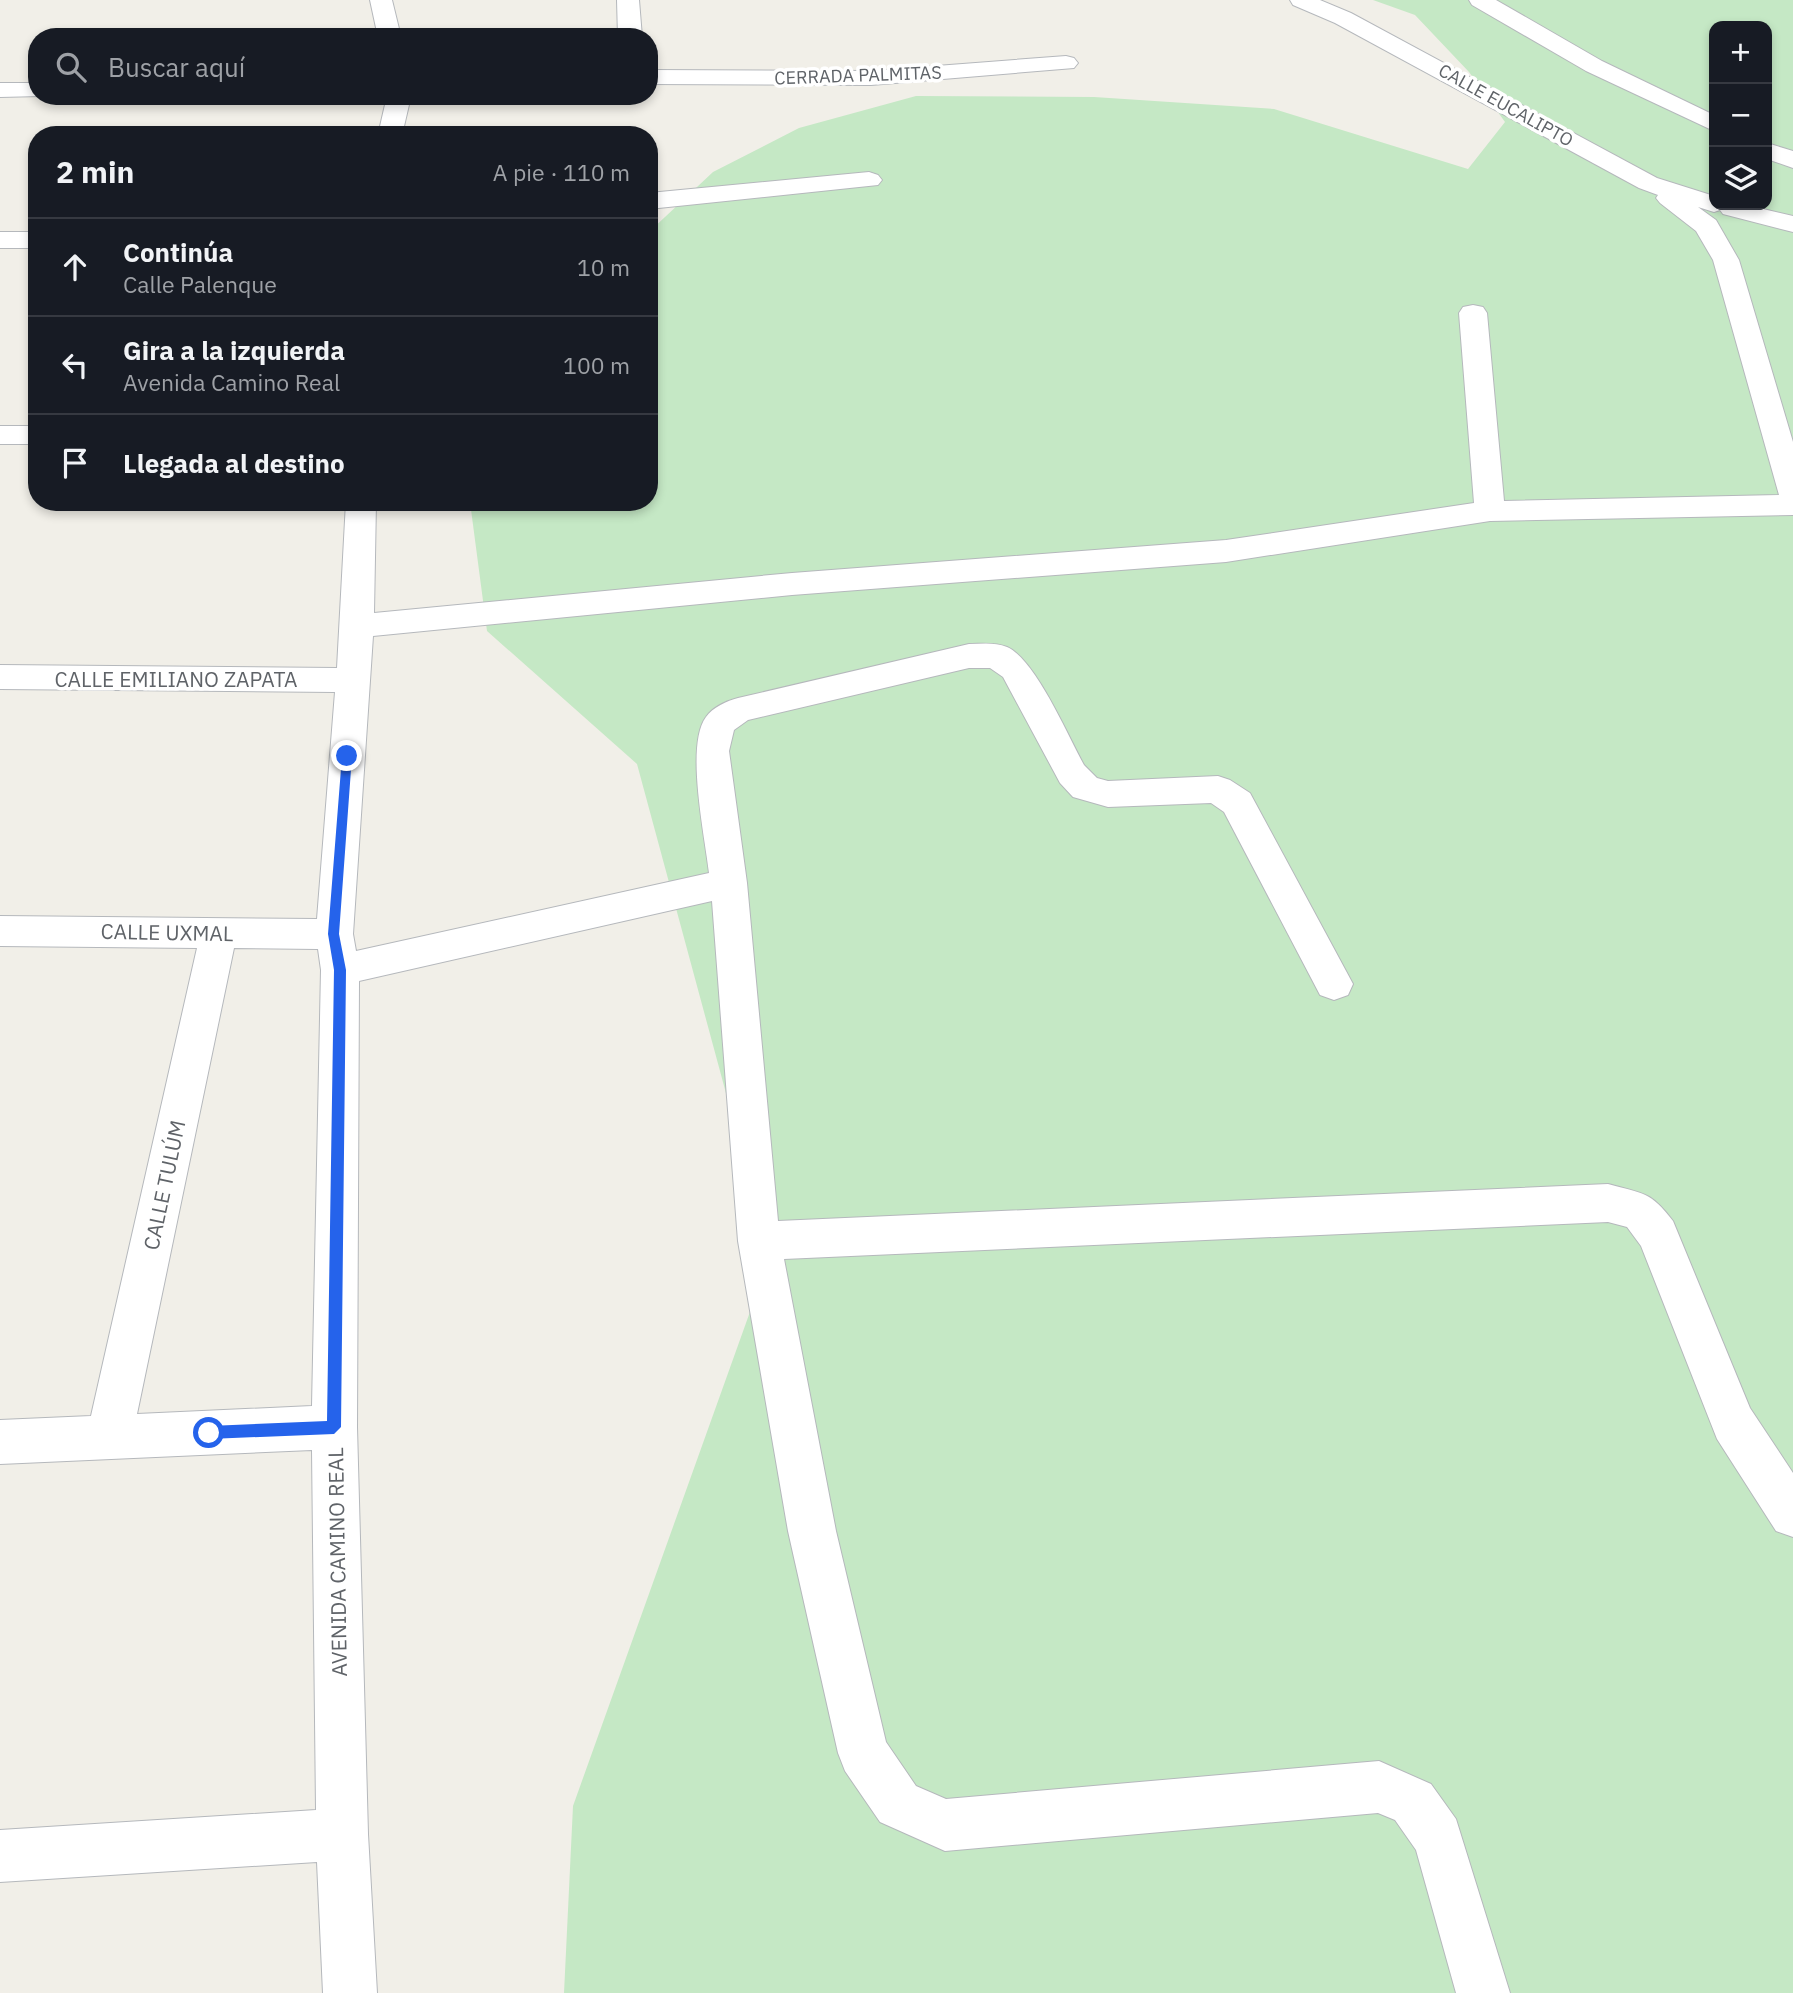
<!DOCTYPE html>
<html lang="es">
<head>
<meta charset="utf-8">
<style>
	body { margin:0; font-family:"IBM Plex Sans",sans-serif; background:#20242c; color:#f1f3f6 }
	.controls { position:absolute; right:21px; top:21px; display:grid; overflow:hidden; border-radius:14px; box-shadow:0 4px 10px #0003 }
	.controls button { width:63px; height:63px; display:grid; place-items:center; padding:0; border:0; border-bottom:2px solid #363941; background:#171b24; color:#f1f3f6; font:35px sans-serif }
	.stop { position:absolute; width:21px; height:21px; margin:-16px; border:5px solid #2563eb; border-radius:50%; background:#fff }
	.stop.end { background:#2563eb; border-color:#fff; box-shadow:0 2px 7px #0008 }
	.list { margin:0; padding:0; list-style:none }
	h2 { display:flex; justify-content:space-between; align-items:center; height:91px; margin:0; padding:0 28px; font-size:30px }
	h2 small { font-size:23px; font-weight:400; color:#9ea1a6 }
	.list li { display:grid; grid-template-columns:46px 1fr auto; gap:21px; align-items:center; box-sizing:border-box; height:98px; padding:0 28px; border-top:2px solid #363941 }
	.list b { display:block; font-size:26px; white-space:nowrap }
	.list p { margin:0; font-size:23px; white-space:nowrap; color:#9ea1a6 }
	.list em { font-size:23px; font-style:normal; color:#9ea1a6 }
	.icon { flex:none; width:38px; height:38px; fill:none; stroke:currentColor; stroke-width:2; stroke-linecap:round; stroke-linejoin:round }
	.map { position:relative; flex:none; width:1793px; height:1993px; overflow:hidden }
	.search { position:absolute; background:#171b24; box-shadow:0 4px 10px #0003; left:28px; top:28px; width:630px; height:77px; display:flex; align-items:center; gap:18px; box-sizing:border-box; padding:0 24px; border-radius:28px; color:#9ea1a6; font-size:26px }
	.panel { position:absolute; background:#171b24; box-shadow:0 4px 10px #0003; left:28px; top:126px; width:630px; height:385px; border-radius:28px }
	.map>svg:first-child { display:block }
</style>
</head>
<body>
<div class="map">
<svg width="1793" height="1993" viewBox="0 0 1793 1993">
	<rect width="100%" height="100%" fill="#f1efe8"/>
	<path fill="#c5e8c5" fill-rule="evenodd" d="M1373,0H1793V1993H564L573,1806L770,1256L637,764L487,631L470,502H649V232L713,172L799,128L916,96L1094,97L1274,109L1468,169L1505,122L1469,72L1415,15ZM1714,26H1767V205H1714Z"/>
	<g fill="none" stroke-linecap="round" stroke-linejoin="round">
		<g stroke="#b5b8bc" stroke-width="2">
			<path id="minor" d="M370,0H392L401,37H378Z
				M617,0H639L642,37H618Z
				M1290,0H1320L1351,13L1657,178L1714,196V205H1746L1793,216V232L1723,214L1720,210L1714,212L1698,207L1716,220L1739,260L1793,442V515L1490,521L1226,562L792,595L373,636L353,934L356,951L709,873C705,837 685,745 706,717C713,707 727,701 738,698L969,644C981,644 995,642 1007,647C1035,659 1068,736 1084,765L1097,778L1108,781L1218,776L1230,780L1250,793L1353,984L1348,995L1334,1000L1320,995L1224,812L1211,803L1108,807L1073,797L1060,783L1003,677L990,668H969L748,720L734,730L729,751L747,883L778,1221L1608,1184C1644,1194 1650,1191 1673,1221L1750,1408L1793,1473V1537L1776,1531L1717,1439L1641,1246L1627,1227L1608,1222L784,1259L836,1531L886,1742L916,1786L946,1799L1379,1761L1431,1784L1456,1819L1510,1993H1456L1416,1850L1395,1820L1378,1813L945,1851L880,1822L845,1771L838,1753L788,1531L738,1241L712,901L359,981L357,1427L368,1834L377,1993H323L317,1862L0,1882V1830L316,1810L312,1450L0,1464V1420L91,1416L197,948L0,946V916L317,919L335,692L0,689V665L337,668L346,502H376L374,613L792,573L1226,540L1474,503L1459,313L1463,307L1473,305L1483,307L1487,313L1504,501L1779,495L1713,260L1696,231L1660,203L1656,198L1658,195L1639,188L1335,23L1293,5ZM234,948L318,949L321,970L312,1406L137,1414Z
				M1469,0H1496L1602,61L1714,115V131L1586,71L1472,5Z
				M1066,56L1074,58L1078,63L1074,68L871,85L649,84V70L871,71Z
				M0,83H37V96H41L0,97Z
				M387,96H411L402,135H378Z
				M1767,143L1793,151V168L1767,159Z
				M869,172L878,175L882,180L878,185L649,209V193Z
				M0,232H37V248H0Z
				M0,426H37V444H0Z"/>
		</g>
		<use href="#minor" fill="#fff" fill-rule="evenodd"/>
	</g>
	<path fill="#2563eb" d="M347,753L352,756L339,934L346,970L341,1427L334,1434L209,1439L202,1433L209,1426L327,1421L334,970L328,934L342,756Z"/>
	<g text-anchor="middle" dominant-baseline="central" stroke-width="7" stroke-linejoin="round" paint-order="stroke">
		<g font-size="18" fill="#5f6368" stroke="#fff">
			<text transform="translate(858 75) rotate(-2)">CERRADA PALMITAS</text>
			<text transform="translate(1506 105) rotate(29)">CALLE EUCALIPTO</text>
		</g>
		<g font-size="21" fill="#5f6368" stroke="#fff">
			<text x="176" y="679">CALLE EMILIANO ZAPATA</text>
			<text transform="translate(167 932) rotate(1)">CALLE UXMAL</text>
			<text transform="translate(164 1185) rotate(-78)">CALLE TULÚM</text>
			<text transform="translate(337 1562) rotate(-91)">AVENIDA CAMINO REAL</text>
		</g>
	</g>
</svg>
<div class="controls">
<button>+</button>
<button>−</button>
<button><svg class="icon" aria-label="layers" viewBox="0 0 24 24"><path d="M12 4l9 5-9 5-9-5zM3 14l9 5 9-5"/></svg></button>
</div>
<div class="stop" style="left:209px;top:1433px"></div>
<div class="stop end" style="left:347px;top:756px"></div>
<div class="search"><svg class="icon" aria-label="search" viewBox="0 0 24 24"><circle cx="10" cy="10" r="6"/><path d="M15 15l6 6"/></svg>Buscar aquí</div>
<section class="panel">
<h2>2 min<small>A pie · 110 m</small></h2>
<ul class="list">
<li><svg class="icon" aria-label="ahead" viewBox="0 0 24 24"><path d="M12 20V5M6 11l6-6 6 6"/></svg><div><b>Continúa</b><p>Calle Palenque</p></div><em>10 m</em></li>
<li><svg class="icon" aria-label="left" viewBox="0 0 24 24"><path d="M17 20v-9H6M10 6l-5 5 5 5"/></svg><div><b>Gira a la izquierda</b><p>Avenida Camino Real</p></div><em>100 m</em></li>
<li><svg class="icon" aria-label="arrive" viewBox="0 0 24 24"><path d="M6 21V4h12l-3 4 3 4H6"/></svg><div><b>Llegada al destino</b></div></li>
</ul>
</section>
</div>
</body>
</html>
